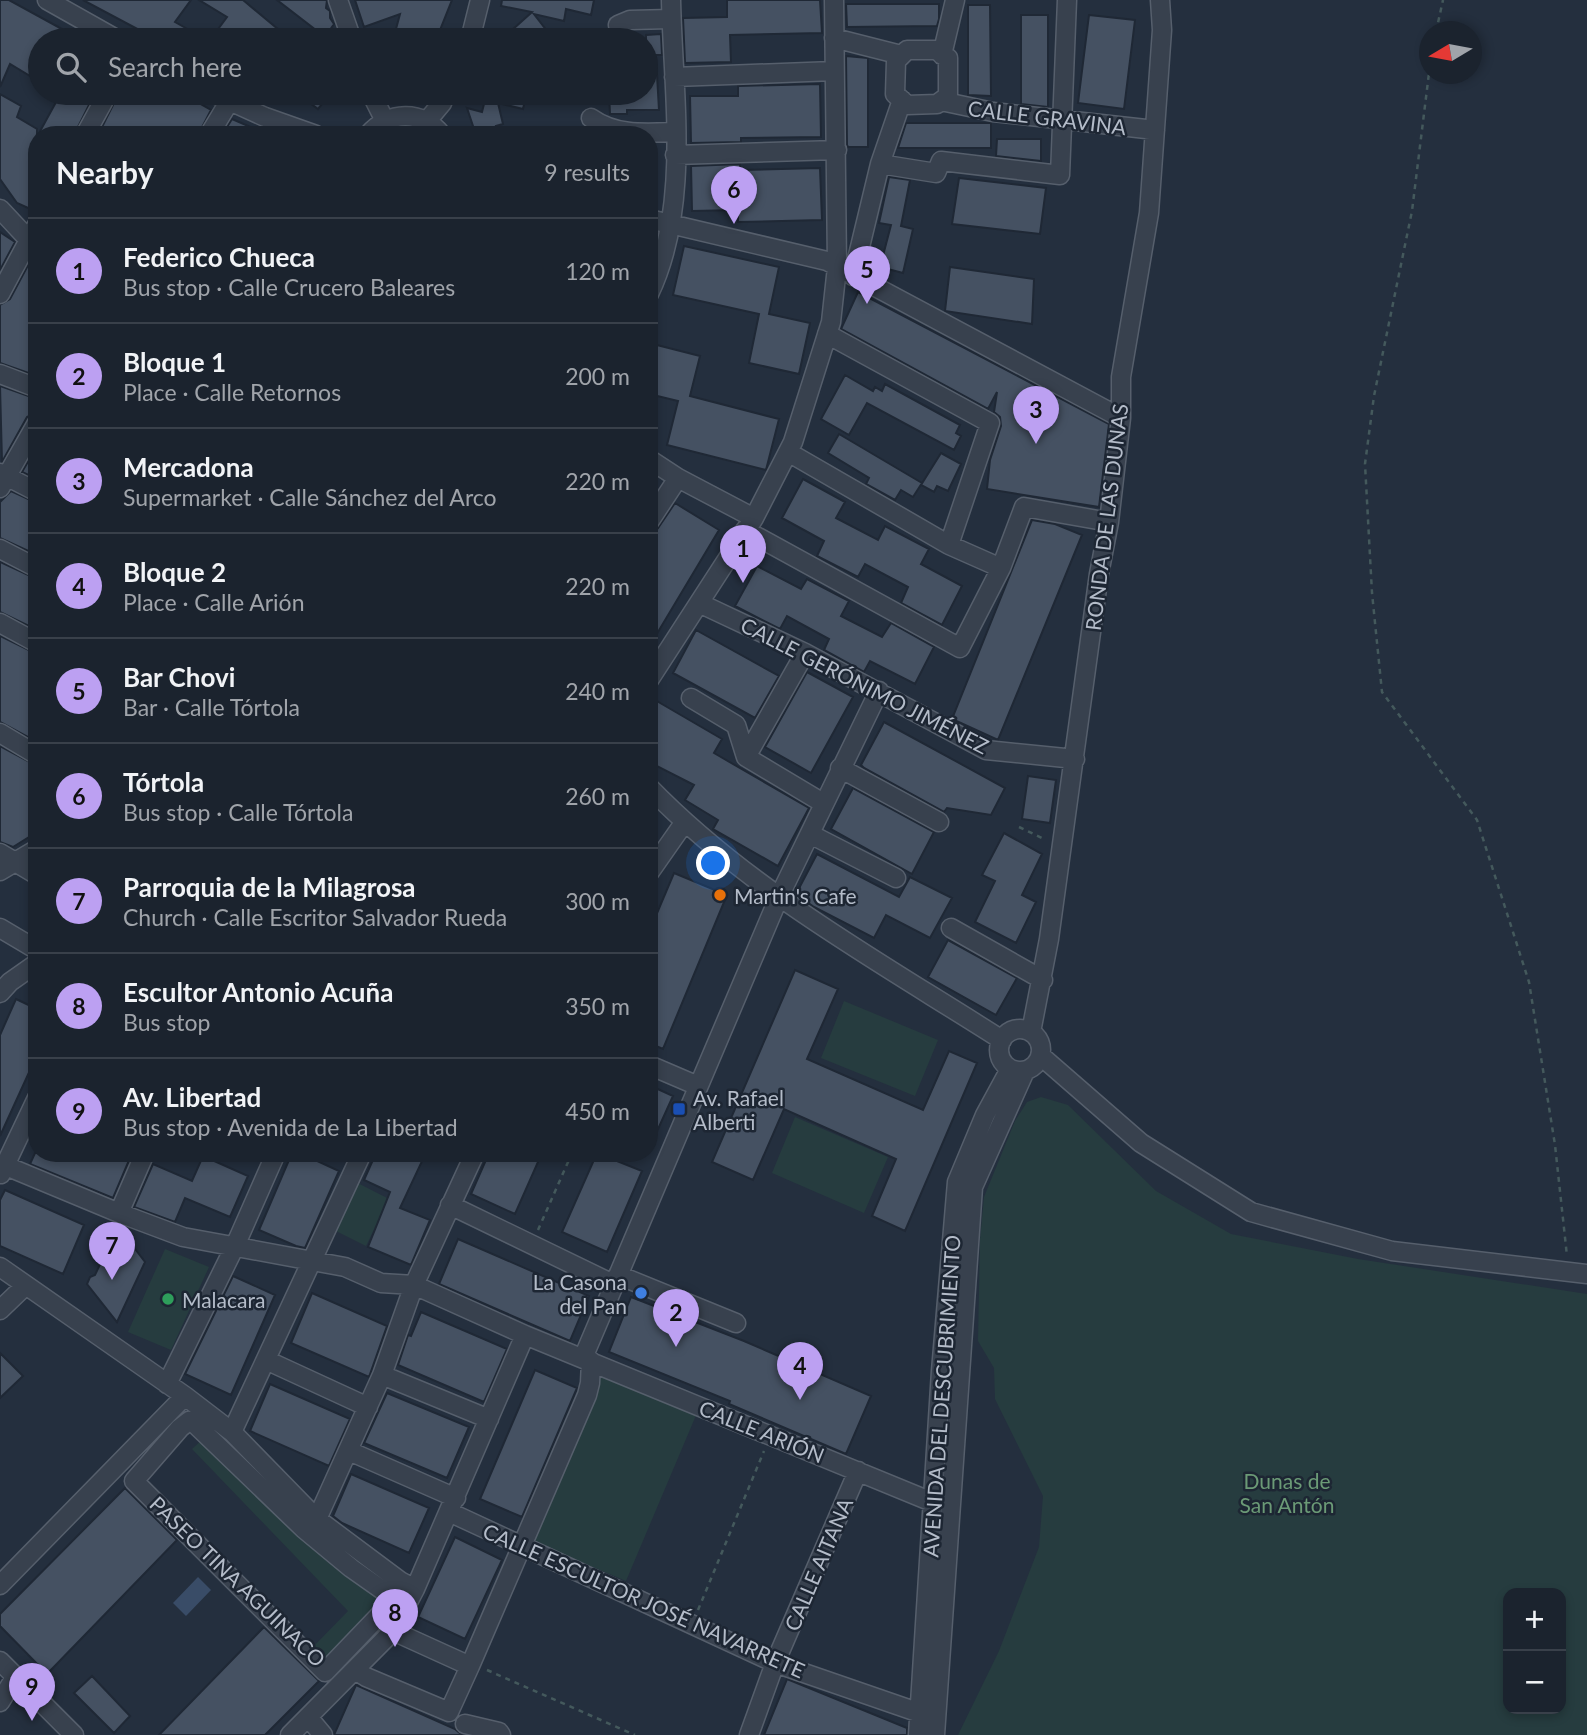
<!DOCTYPE html>
<html lang="en">
<head>
<meta charset="utf-8">
<style>
	body { margin:0; font-family:Lato,sans-serif; background:#242b36; color:#f1f3f6 }
	.controls { position:absolute; right:21px; bottom:21px; display:grid; overflow:hidden; border-radius:14px; box-shadow:0 4px 10px #0003 }
	.controls button { width:63px; height:63px; display:grid; place-items:center; padding:0; border:0; border-bottom:2px solid #39404a; background:#1b232e; color:#f1f3f6; font:35px sans-serif }
	.compass { position:absolute; left:1419px; top:21px; width:63px; height:63px; border-radius:50%; background:#1b232e; box-shadow:0 4px 10px #0003; rotate:260deg }
	.you { position:absolute; left:714px; top:864px; width:24px; height:24px; margin:-18px; border:5px solid #fff; border-radius:50%; background:#1a73e8; box-shadow:0 0 0 10px #1a73e833 }
	.badge { display:grid; place-items:center; width:46px; height:46px; border-radius:50%; background:#bca0f2; color:#111; font-size:23px; font-weight:700 }
	.pin { position:absolute; translate:-50% -58px; filter:drop-shadow(0 2px 4px #0008) }
	.pin::after { content:''; position:absolute; top:37px; width:24px; height:21px; background:inherit; clip-path:polygon(0 0,100% 0,50% 100%) }
	.list { margin:0; padding:0; list-style:none }
	h2 { display:flex; justify-content:space-between; align-items:center; height:91px; margin:0; padding:0 28px; font-size:30px }
	h2 small { font-size:23px; font-weight:400; color:#a0a4aa }
	.list li { display:grid; grid-template-columns:46px 1fr auto; gap:21px; align-items:center; box-sizing:border-box; height:105px; padding:0 28px; border-top:2px solid #39404a }
	.list b { display:block; font-size:26px; white-space:nowrap }
	.list p { margin:0; font-size:23px; white-space:nowrap; color:#a0a4aa }
	.list em { font-size:23px; font-style:normal; color:#a0a4aa }
	.icon { flex:none; width:38px; height:38px; fill:none; stroke:currentColor; stroke-width:2; stroke-linecap:round; stroke-linejoin:round }
	.map { position:relative; flex:none; width:1587px; height:1735px; overflow:hidden }
	.search { position:absolute; background:#1b232e; box-shadow:0 4px 10px #0003; left:28px; top:28px; width:630px; height:77px; display:flex; align-items:center; gap:18px; box-sizing:border-box; padding:0 24px; border-radius:38px; color:#a0a4aa; font-size:26px }
	.panel { position:absolute; background:#1b232e; box-shadow:0 4px 10px #0003; left:28px; top:126px; width:630px; height:1036px; border-radius:28px }
	.map>svg:first-child { display:block }
</style>
</head>
<body>
<div class="map">
<svg width="1587" height="1735" viewBox="0 0 1587 1735">
	<rect width="100%" height="100%" fill="#242f3e"/>
	<path fill="#263c3f" fill-rule="evenodd" d="M844,1001L938,1040L915,1096L821,1058Z
		M1041,1097L1068,1105L1156,1191L1231,1234L1358,1259L1587,1294V1735H958L999,1651L1039,1547L1043,1496L995,1399L994,1368L978,1341L980,1239L984,1197L1015,1121L1027,1102ZM1561,1593V1709H1508V1593Z
		M795,1117L888,1157L864,1213L772,1173Z
		M344,1176L389,1199L366,1246L320,1223Z
		M165,1249L209,1267L171,1350L128,1332Z
		M601,1373L697,1413L626,1581L531,1541Z
		M204,1438L388,1601L329,1662L313,1647L348,1611L192,1449Z"/>
	<path fill="#394c67" d="M198,1577L211,1590L186,1616L173,1603Z"/>
	<path fill="#455162" stroke="#1f2835" stroke-width="2" d="M0,0H9L82,40H40V82L10,64L0,87Z
		M83,0H191L175,22L207,40H158Z
		M199,0H243L291,40H210L227,17Z
		M277,0H327L326,8L330,11V18L334,24L325,37Z
		M355,0H452L436,40H393L400,14L364,27Z
		M502,0H594L591,15L566,9L564,21L534,14L554,40H501L532,12L501,6Z
		M727,0H820L822,33L730,35L731,62L685,63L683,18L727,17Z
		M846,4H939V19L937,26L847,27Z
		M968,5H990L991,96L968,95Z
		M1021,15H1048V107L1021,104Z
		M1089,15L1135,20L1124,109L1078,103Z
		M661,34L662,55H646V35Z
		M846,56L868,58V147H848L847,145Z
		M646,57H656L659,110H627V114H610L609,93H646Z
		M820,84L821,137L741,138V142L691,143L690,96H738V86Z
		M61,93H95L74,135H38Z
		M119,93H181L211,110L198,135H98Z
		M297,93H331L318,109Z
		M477,93H525L526,96L523,109L498,103L503,124L496,126L499,135H476L467,108L482,112L485,100L477,98Z
		M0,94L21,106L17,117L37,129V212L17,203L0,179Z
		M232,119L269,135H222Z
		M906,123H991V148H898Z
		M997,139H1041V161L996,156Z
		M740,164V170L820,168L822,220L738,222V210L692,211L691,166Z
		M889,177L910,180L901,226L913,229L903,273L880,267L891,225L879,223Z
		M959,178L1046,188L1040,234L952,224Z
		M0,232L15,242L0,270Z
		M684,246L779,267L769,314L810,323L799,374L749,363L759,314L673,295Z
		M34,254H37V376L0,363V305L10,299Z
		M950,267L1034,279L1032,324L945,311Z
		M858,292L1109,424L1099,507L987,489L990,460L1001,426L1000,417L994,412L997,392L988,409L841,329Z
		M649,343L700,356L690,396L779,419L766,470L667,445L678,401L649,394Z
		M845,375L873,391L875,387L882,391L885,384L960,425L956,433L961,436L954,450L867,403L849,435L821,419Z
		M0,386L37,399V412L27,417L2,462Z
		M839,434L922,483L913,497L901,490L895,500L866,484L869,478L828,453Z
		M37,446V479L22,472Z
		M941,453L961,464L948,491L937,486L934,492L921,485Z
		M803,479L845,502L836,518L878,540L885,526L929,549L921,564L962,586L942,625L901,603L908,587L865,564L858,577L817,556L824,541L782,518Z
		M11,491L37,503V555L0,538V502Z
		M675,503L719,530L649,647V537L658,528Z
		M1032,520L1055,524L1082,535L998,740L952,719Z
		M0,562L37,579V630L0,612Z
		M757,566L801,589L807,579L849,601L841,616L882,637L891,623L934,647L915,684L870,661L864,672L824,650L829,639L787,616L780,629L735,606Z
		M696,630L779,676L755,718L673,673Z
		M0,636L37,654V742L0,722Z
		M807,672L853,697L811,773L765,747Z
		M655,700L722,739L714,753L809,808L778,866L713,829L718,820L685,800L694,785L649,762V710Z
		M884,722L1005,788L991,815L947,808L944,812L864,768L861,765Z
		M0,746L37,766V832L13,847L0,842Z
		M1028,776L1056,780L1050,823L1022,819Z
		M853,788L934,832L912,874L831,829Z
		M1004,833L1042,854L1022,895L1036,902L1016,943L975,922L995,881L982,875Z
		M817,854L899,897L910,877L952,898L930,938L886,915L874,938L814,907L796,894Z
		M674,873L727,895L663,1049L649,1043V932Z
		M948,940L1017,978L996,1015L928,977Z
		M795,970L838,989L807,1059L923,1110L949,1051L977,1063L905,1231L872,1216L896,1159L784,1109L753,1180L712,1162Z
		M16,999L37,1009V1055L0,1136V1035Z
		M649,1085L673,1096L649,1149Z
		M35,1153H120L130,1158L113,1198L30,1164Z
		M292,1153H300L339,1171L305,1248L296,1246L259,1230Z
		M376,1153H416L424,1157L400,1208L430,1220L411,1265L368,1247L390,1192L364,1180Z
		M489,1153H542L515,1214L471,1194Z
		M597,1153L642,1171L607,1252L562,1232Z
		M203,1156L248,1176L230,1217L185,1198L175,1222L134,1207L153,1164L192,1181Z
		M5,1190L84,1225L63,1274L0,1246V1200Z
		M458,1239L589,1296L570,1341L439,1284Z
		M129,1241L145,1262L117,1322L87,1284L90,1277L95,1275L110,1243Z
		M233,1276L275,1295L231,1395L185,1374Z
		M312,1293L387,1326L369,1377L291,1343Z
		M631,1297L744,1341L871,1396L846,1454L729,1404L730,1401L609,1352Z
		M421,1312L507,1349L484,1402L398,1365L408,1335L411,1336Z
		M0,1353L23,1376L0,1398Z
		M535,1370L577,1388L522,1517L480,1499Z
		M270,1384L350,1419L329,1466L250,1431Z
		M387,1393L469,1427L447,1478L364,1443Z
		M351,1474L429,1508L409,1553L342,1523L333,1516Z
		M125,1488L177,1540L47,1674L0,1626V1614Z
		M455,1537L502,1560L465,1639L418,1617Z
		M264,1627L319,1681L265,1735H159Z
		M92,1676L130,1716L114,1733L74,1693Z
		M787,1679L907,1728V1735H764Z
		M356,1685L455,1729L462,1735H334Z"/>
	<g fill="none" stroke-linecap="round" stroke-linejoin="round">
		<g stroke="#565f6c" stroke-width="21">
			<path id="minor" d="M47,0L118,40
				M338,0L352,40
				M618,25L630,20L671,19
				M834,38L901,55
				M470,40L480,0
				M907,50H936L948,58V96L937,104L907,105L895,94L896,61Z
				M942,55L955,0
				M674,77L834,71
				M212,93L265,117L316,135
				M371,93L385,121
				M941,101L993,112L1155,130
				M591,118C616,136 646,133 675,132
				M427,121L442,103L446,93
				M85,135L108,93
				M209,135L229,102
				M368,135C389,111 421,109 442,135
				M675,155L837,150
				M880,164L936,173L941,161L1060,175L1067,0
				M0,209L29,240L37,243
				M649,219L827,261L1121,418
				M853,276L880,164L902,100
				M0,294L37,225
				M649,294C691,207 673,94 671,0
				M0,374L37,388
				M788,452L949,545L990,423L827,334
				M649,459L678,478L754,518
				M0,473L37,492
				M0,488L37,423
				M649,522L678,478
				M745,530L960,648L1001,568L1024,507L1109,522
				M949,545L1001,568
				M0,549L37,568
				M699,603L805,653L986,750L1075,759
				M0,623L37,643
				M649,680L754,518L793,442L831,322L837,267L834,0
				M691,698L736,725L746,757L823,803
				M0,733L37,755
				M746,757L805,653
				M840,768L939,822
				M649,787C750,891 880,962 1002,1040
				M810,834L896,878
				M0,853L37,875
				M0,871L37,849
				M649,873L684,823
				M0,928L37,950
				M951,928L1043,980
				M0,993L10,982L37,963
				M999 1050a21 21 0 1 1 42 0a21 21 0 1 1-42 0Z
				M1031,1032L1049,939L1099,574L1109,522L1121,418V377L1149,213L1162,30L1160,0
				M1041,1056L1141,1143L1251,1212L1392,1251L1587,1274
				M649,1065L698,1086
				M0,1166H6L119,1213L183,1237L345,1267L381,1283L414,1285L525,1335L932,1502
				M1,1174L37,1098
				M450,1205L613,1284
				M119,1213L145,1153
				M0,1267L185,1396L232,1432L317,1519L400,1581L415,1589
				M618,1275L736,1323
				M0,1310L26,1285
				M583,1358L779,897L879,691
				M266,1360L368,1407
				M382,1375L489,1419
				M167,1384L235,1246L276,1153
				M189,1421L196,1425L304,1529L351,1568L395,1599L325,1672L134,1481L180,1428Z
				M232,1432L362,1153
				M349,1451L456,1498
				M449,1512L775,1663L920,1713
				M317,1519L382,1375L414,1285L475,1153
				M0,1585L185,1396
				M0,1661L74,1735
				M470,1666L587,1395L590,1383L591,1361
				M355,1670L366,1677L449,1712L470,1666L393,1631
				M0,1702L16,1676
				M308,1717L323,1735
				M465,1724L499,1732L501,1735
				M290,1735L393,1631L415,1589L525,1335
				M749,1735L775,1663L858,1471
				M918,1735L941,1371L957,1182L985,1115L1010,1069
				M935,1735L973,1187L1025,1071"/>
		</g>
		<path stroke="#44595c" stroke-width="2.5" stroke-dasharray="5 5" stroke-linecap="butt" d="M1436,32L1443,0
			M1430,65L1412,211L1374,396L1365,464L1372,593L1382,692L1477,820L1529,982L1555,1145L1567,1256
			M1019,827L1044,839
			M538,1230L572,1153
			M698,1610L764,1451
			M487,1670L635,1735"/>
		<use href="#minor" stroke="#38414e" stroke-width="18"/>
	</g>
	<circle fill="#e8710a" stroke="#1d2633" stroke-width="2.5" cx="720" cy="895" r="7"/>
	<rect fill="#1a4fb4" stroke="#1d2633" stroke-width="2.5" x="672" y="1102" width="14" height="14" rx="3.5"/>
	<circle fill="#3f7fe0" stroke="#1d2633" stroke-width="2.5" cx="641" cy="1293" r="7"/>
	<circle fill="#2e9e5b" stroke="#1d2633" stroke-width="2.5" cx="168" cy="1299" r="7"/>
	<g text-anchor="middle" dominant-baseline="central" stroke-width="5" stroke-linejoin="round" paint-order="stroke">
		<g font-size="21" fill="#b4bcc9" stroke="#1d2633">
			<text transform="translate(1047 117) rotate(7)">CALLE GRAVINA</text>
			<text transform="translate(1106 517) rotate(-83)">RONDA DE LAS DUNAS</text>
			<text transform="translate(865 685) rotate(27)">CALLE GERÓNIMO JIMÉNEZ</text>
			<text transform="translate(941 1396) rotate(-86)">AVENIDA DEL DESCUBRIMIENTO</text>
			<text transform="translate(762 1431) rotate(22)">CALLE ARIÓN</text>
			<text transform="translate(818 1564) rotate(-67)">CALLE AITANA</text>
			<text transform="translate(238 1581) rotate(44)">PASEO TINA AGUINACO</text>
			<text transform="translate(644 1600) rotate(24)">CALLE ESCULTOR JOSÉ NAVARRETE</text>
		</g>
		<g font-size="21" fill="#b4bcc9" stroke="#1d2633" text-anchor="start">
			<text x="734" y="895">Martin's Cafe</text>
			<text x="693" y="1097">Av. Rafael<tspan x="693" dy="24">Alberti</tspan></text>
			<text x="627" y="1281" text-anchor="end">La Casona<tspan x="627" dy="24">del Pan</tspan></text>
			<text x="182" y="1299">Malacara</text>
		</g>
		<g font-size="21" fill="#6b9a76" stroke="#1d2633">
			<text x="1287" y="1480">Dunas de<tspan x="1287" dy="24">San Antón</tspan></text>
		</g>
	</g>
</svg>
<div class="controls">
<button>+</button>
<button>−</button>
</div>
<svg class="compass" viewBox="-18 -18 36 36"><path d="M0-13l5 13h-10z" fill="#e53935"/><path d="M0 13l5-13h-10z" fill="#a0a4aa"/></svg>
<div class="you"></div>
<div class="pin badge" style="left:743px;top:583px">1</div>
<div class="pin badge" style="left:676px;top:1347px">2</div>
<div class="pin badge" style="left:1036px;top:444px">3</div>
<div class="pin badge" style="left:800px;top:1400px">4</div>
<div class="pin badge" style="left:867px;top:304px">5</div>
<div class="pin badge" style="left:734px;top:224px">6</div>
<div class="pin badge" style="left:112px;top:1280px">7</div>
<div class="pin badge" style="left:395px;top:1647px">8</div>
<div class="pin badge" style="left:32px;top:1721px">9</div>
<div class="search"><svg class="icon" aria-label="search" viewBox="0 0 24 24"><circle cx="10" cy="10" r="6"/><path d="M15 15l6 6"/></svg>Search here</div>
<section class="panel">
<h2>Nearby<small>9 results</small></h2>
<ul class="list">
<li><span class="badge">1</span><div><b>Federico Chueca</b><p>Bus stop · Calle Crucero Baleares</p></div><em>120 m</em></li>
<li><span class="badge">2</span><div><b>Bloque 1</b><p>Place · Calle Retornos</p></div><em>200 m</em></li>
<li><span class="badge">3</span><div><b>Mercadona</b><p>Supermarket · Calle Sánchez del Arco</p></div><em>220 m</em></li>
<li><span class="badge">4</span><div><b>Bloque 2</b><p>Place · Calle Arión</p></div><em>220 m</em></li>
<li><span class="badge">5</span><div><b>Bar Chovi</b><p>Bar · Calle Tórtola</p></div><em>240 m</em></li>
<li><span class="badge">6</span><div><b>Tórtola</b><p>Bus stop · Calle Tórtola</p></div><em>260 m</em></li>
<li><span class="badge">7</span><div><b>Parroquia de la Milagrosa</b><p>Church · Calle Escritor Salvador Rueda</p></div><em>300 m</em></li>
<li><span class="badge">8</span><div><b>Escultor Antonio Acuña</b><p>Bus stop</p></div><em>350 m</em></li>
<li><span class="badge">9</span><div><b>Av. Libertad</b><p>Bus stop · Avenida de La Libertad</p></div><em>450 m</em></li>
</ul>
</section>
</div>
</body>
</html>
